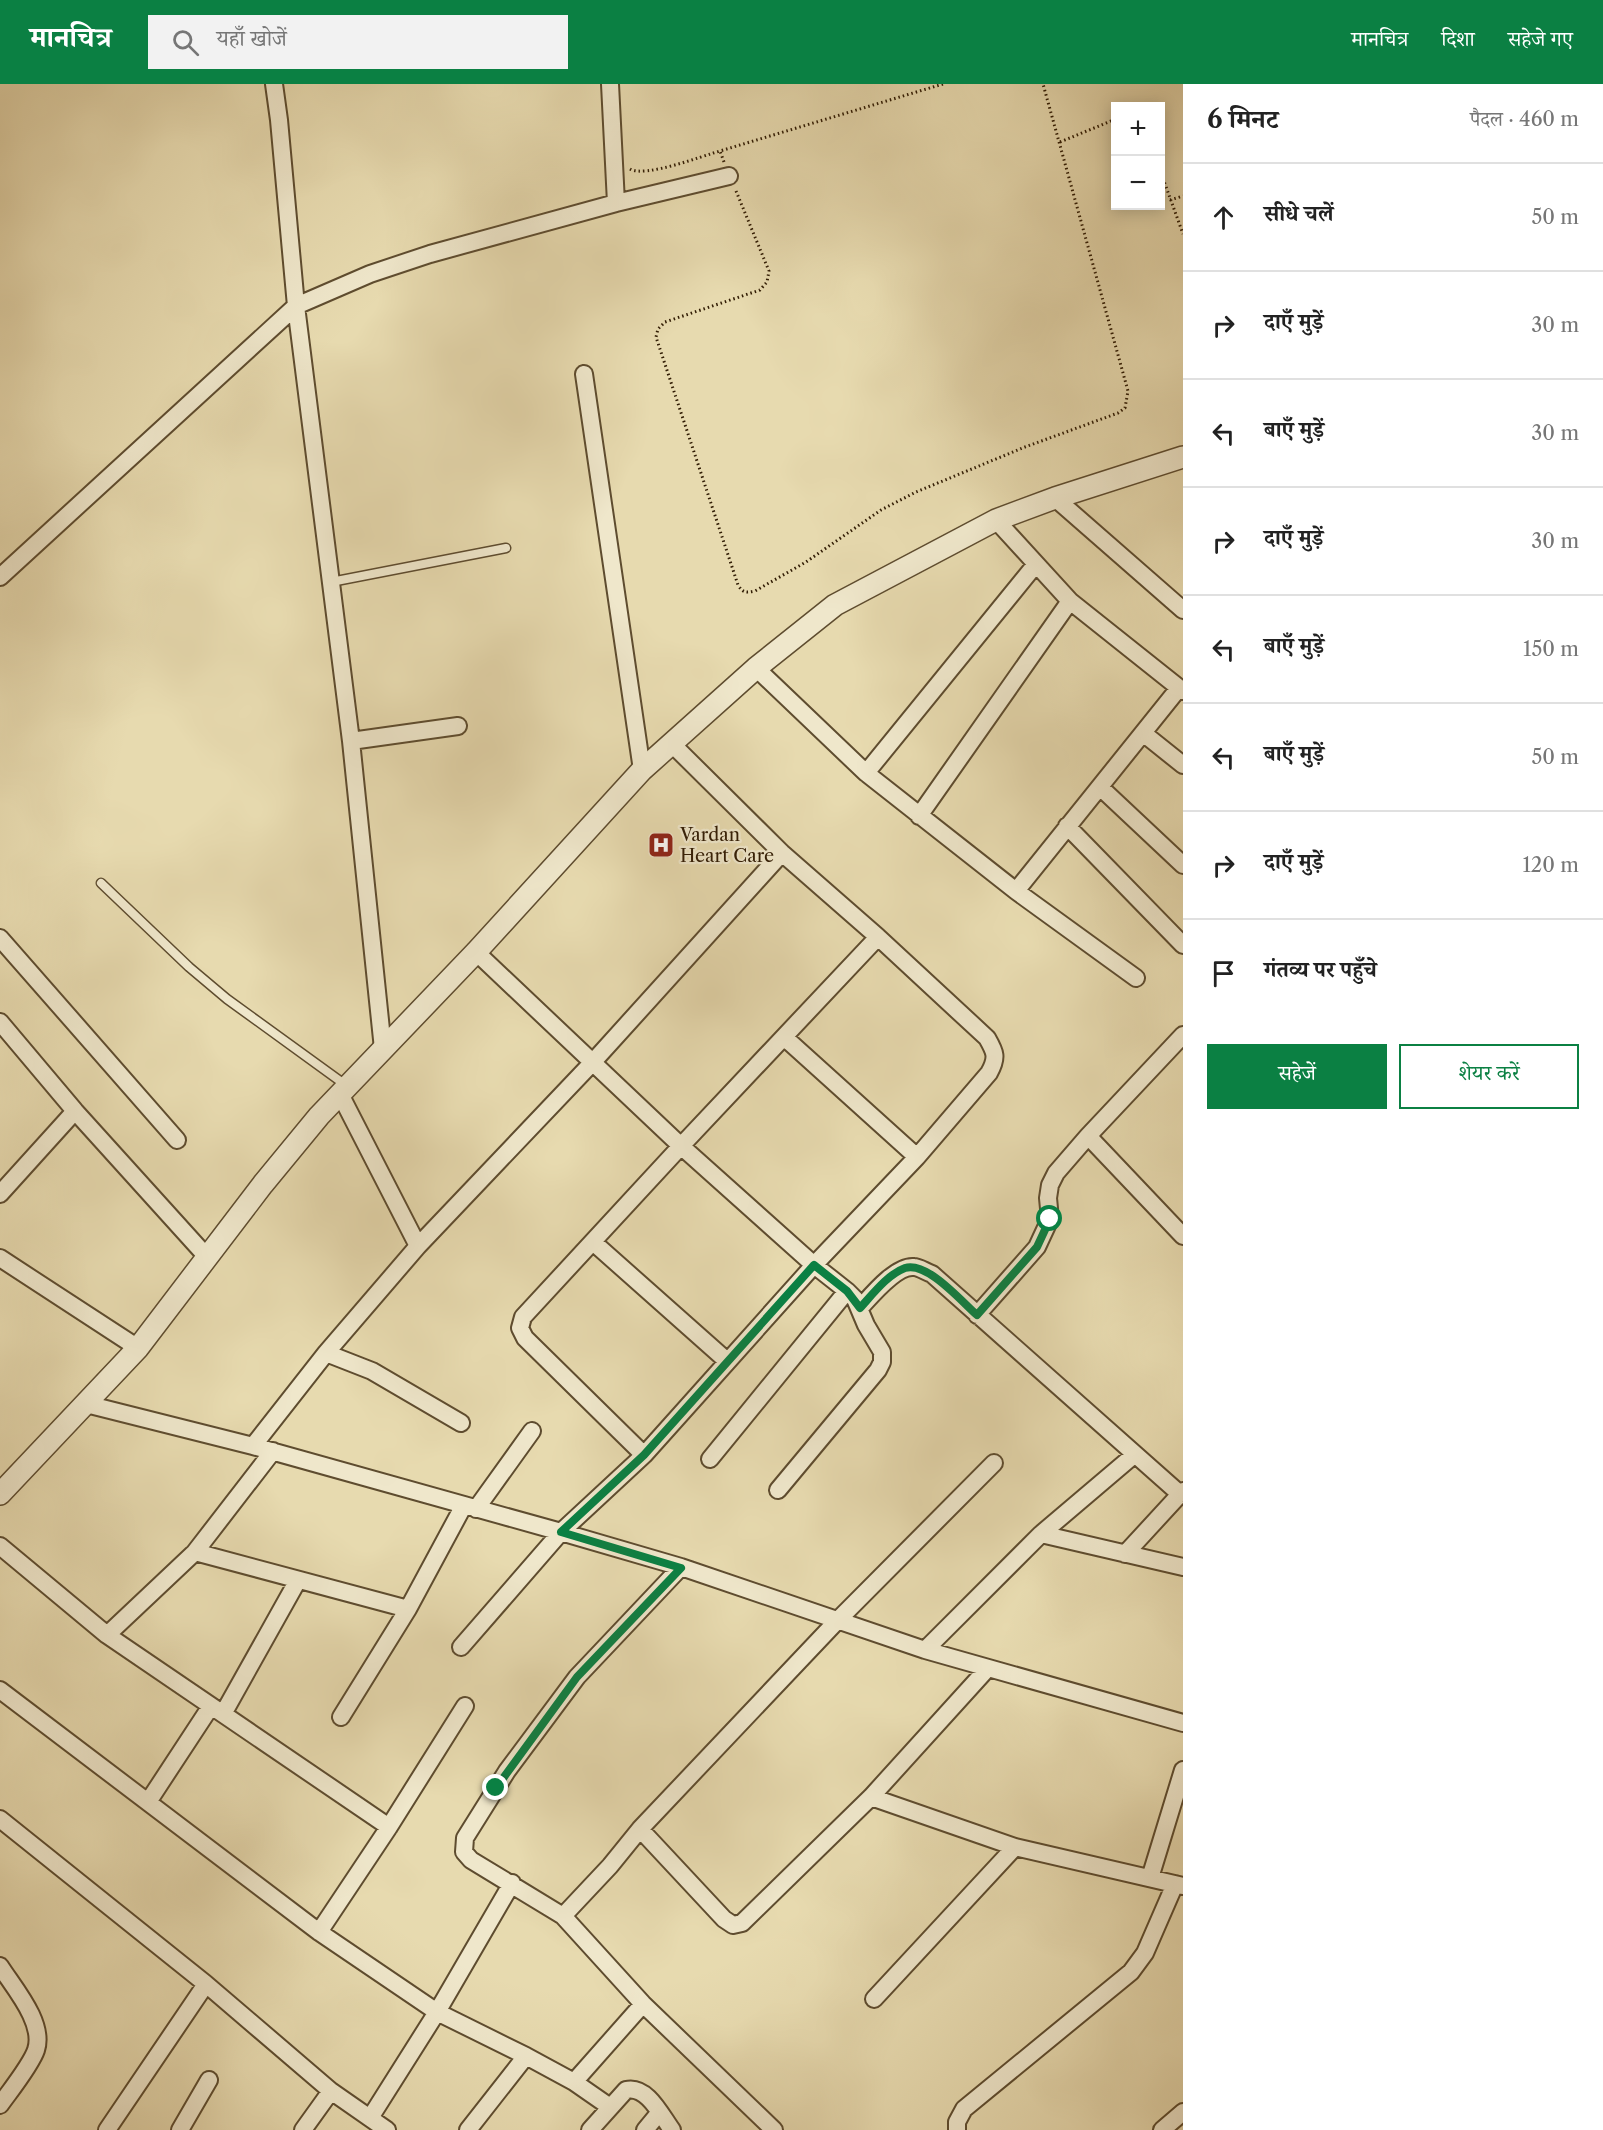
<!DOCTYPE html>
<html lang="hi">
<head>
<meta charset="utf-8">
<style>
	body { margin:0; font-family:"Libre Caslon Text","Noto Serif Devanagari",serif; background:#f2f2f2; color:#222 }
	.controls { position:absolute; right:18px; top:18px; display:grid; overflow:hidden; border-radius:0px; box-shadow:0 3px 15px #0003 }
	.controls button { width:54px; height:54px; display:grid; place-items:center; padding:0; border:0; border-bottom:2px solid #e0e0e0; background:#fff; color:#222; font:30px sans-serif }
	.stop { position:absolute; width:18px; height:18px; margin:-14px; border:4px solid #0b8043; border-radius:50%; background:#fff }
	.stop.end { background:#0b8043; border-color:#fff; box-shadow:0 2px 6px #0008 }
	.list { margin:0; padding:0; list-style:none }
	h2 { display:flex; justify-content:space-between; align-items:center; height:78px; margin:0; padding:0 24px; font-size:26px }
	h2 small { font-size:20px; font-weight:400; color:#767676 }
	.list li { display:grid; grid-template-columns:39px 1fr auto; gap:18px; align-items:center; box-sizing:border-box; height:108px; padding:0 24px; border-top:2px solid #e0e0e0 }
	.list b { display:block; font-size:22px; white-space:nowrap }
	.list em { font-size:20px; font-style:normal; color:#767676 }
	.actions { display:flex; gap:12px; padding:18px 24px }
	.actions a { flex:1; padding:14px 0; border:2px solid #0b8043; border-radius:0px; text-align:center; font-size:21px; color:#0b8043 }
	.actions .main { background:#0b8043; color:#fff }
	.icon { flex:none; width:33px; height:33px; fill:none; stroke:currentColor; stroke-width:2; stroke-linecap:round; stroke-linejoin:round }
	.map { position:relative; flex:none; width:1183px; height:2046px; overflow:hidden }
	header { display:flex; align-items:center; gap:36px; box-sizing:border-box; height:84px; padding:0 30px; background:#0b8043; color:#fff }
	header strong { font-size:28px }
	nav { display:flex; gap:33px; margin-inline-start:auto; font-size:21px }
	.search { width:420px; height:54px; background:#f2f2f2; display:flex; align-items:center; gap:15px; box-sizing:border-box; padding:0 21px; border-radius:0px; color:#767676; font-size:22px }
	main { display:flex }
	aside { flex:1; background:#fff }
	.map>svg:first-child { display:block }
</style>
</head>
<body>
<header>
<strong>मानचित्र</strong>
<div class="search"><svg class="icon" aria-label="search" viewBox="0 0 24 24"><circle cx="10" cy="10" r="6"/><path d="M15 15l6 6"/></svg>यहाँ खोजें</div>
<nav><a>मानचित्र</a><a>दिशा</a><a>सहेजे गए</a></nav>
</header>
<main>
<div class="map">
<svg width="1183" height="2046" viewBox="0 0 1183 2046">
	<rect width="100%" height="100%" fill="#e7daaf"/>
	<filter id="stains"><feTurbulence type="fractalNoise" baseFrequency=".00333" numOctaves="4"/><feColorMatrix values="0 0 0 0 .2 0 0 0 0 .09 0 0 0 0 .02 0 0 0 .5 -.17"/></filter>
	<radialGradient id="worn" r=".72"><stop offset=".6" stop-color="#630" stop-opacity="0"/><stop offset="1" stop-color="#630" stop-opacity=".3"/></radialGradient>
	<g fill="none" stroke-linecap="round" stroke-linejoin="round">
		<g stroke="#5e4c2f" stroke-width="11">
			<path id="service" d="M331,498L506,464
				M101,799L189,883L227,915L347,1002"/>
		</g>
		<g stroke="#5e4c2f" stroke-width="20">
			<path id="minor" d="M274,0L279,36L296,222L351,657L383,965
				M610,0L616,119
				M584,290L642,686
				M1055,414L1183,526
				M996,436L1070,517L1183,607
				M0,493L296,222L370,190L430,170L616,119L729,92
				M756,584L866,689L1016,807L1136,894
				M1143,649L1183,681
				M351,657L458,642
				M866,689L1036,480
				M1100,703L1183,781
				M919,732L1070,517
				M1067,742L1183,861
				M1016,807L1179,604
				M0,854L177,1056
				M476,868L681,1062L814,1181L847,1207L855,1215L866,1241L882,1268V1278L878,1286L778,1406
				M0,938L75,1027L207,1173
				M784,953L917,1073
				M340,1010L418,1162
				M1088,1052L1183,1152
				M0,1110L75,1027
				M593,1158L727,1277
				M0,1174L138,1264
				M860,1224C871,1212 896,1181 914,1183C919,1183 926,1188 932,1190L1180,1410
				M977,1231L1037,1163L1050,1135L1048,1114L1050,1101L1056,1089L1088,1052L1183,951
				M326,1269L372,1287L461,1339
				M86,1320L253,1362L561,1448L681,1483L925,1566L1183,1639
				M253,1362L326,1269L418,1162L592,979L782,769
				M644,1371L525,1254L520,1244L523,1233L681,1062L878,853
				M710,1375L847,1207
				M476,1425L532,1347
				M1041,1450L1183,1483
				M0,1462L107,1551L389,1743
				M195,1468L408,1525
				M1125,1470L1183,1407
				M681,1483L577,1593L507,1687L465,1754L464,1768L471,1776L563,1832L643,1920L774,2046
				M107,1551L195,1468L273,1367
				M461,1563L561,1448L644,1371L814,1181L917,1073L989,989C998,973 995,968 987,954L878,853L782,769L672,660
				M925,1566L1041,1450L1134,1371
				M0,1606L319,1848L437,1928L526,1972L574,1998L610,2023
				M223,1630L298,1496
				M341,1633L408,1525L464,1421
				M871,1713L1015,1763L1183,1802
				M148,1718L211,1622
				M0,1735L206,1900L331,2007
				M640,1745L724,1835L733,1841L742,1839L871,1713L988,1584
				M1150,1794L1183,1686
				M563,1832L610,1782L640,1745L836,1538L994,1379
				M319,1848L389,1743L465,1622
				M0,1882C14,1904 45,1939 36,1966C31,1981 10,2007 0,2021
				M874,1915L1015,1763
				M574,1998L643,1920
				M370,2034L437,1928L512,1799
				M107,2046L206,1900
				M180,2046L209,1996
				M303,2046L331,2007L387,2046
				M468,2046L526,1972
				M590,2046L626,2006C647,2001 661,2031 672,2046
				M645,2046L659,2029
				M957,2046V2038L964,2025L1131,1888L1145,1869L1175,1800
				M1162,2046L1183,2028"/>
		</g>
		<g stroke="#5e4c2f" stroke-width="24">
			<path id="tertiary" d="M0,1410L138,1264L263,1100L319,1032L476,868L642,686L756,584L835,521L996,436L1055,414L1183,373"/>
		</g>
		<path stroke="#311c04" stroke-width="3" stroke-dasharray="1.5 3" stroke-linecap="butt" d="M1060,58L1116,35
			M724,78L720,67L943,0
			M630,85C645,94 702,72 720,67
			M1160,86L1183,150
			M736,107L769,187L767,198L760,206L665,238L658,245L656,253L738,501C743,509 746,509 755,507L806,478L881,426L916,408L1025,363L1118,329L1125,324L1128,307L1043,0
			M1170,116L1183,112"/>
		<use href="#service" stroke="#efe7cb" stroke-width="8"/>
		<use href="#minor" stroke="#efe7cb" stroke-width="16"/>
		<use href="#tertiary" stroke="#efe7cb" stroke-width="21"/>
	</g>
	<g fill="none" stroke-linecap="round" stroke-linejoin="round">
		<path stroke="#0b8043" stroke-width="8" d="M496,1704L577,1593L681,1484L561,1448L644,1371L814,1181L847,1207L860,1224C872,1211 888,1190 905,1184C927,1177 961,1217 977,1231L1037,1163L1050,1135"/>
	</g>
	<defs>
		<g id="hospital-square" transform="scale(1.35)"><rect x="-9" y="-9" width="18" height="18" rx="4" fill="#8f2418" stroke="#efe7cb"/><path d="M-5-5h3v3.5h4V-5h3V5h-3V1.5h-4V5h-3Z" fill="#fff"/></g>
	</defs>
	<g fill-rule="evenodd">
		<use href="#hospital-square" x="661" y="761"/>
	</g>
	<g text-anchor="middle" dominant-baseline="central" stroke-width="4.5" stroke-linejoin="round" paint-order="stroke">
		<g font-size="18" fill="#311c04" stroke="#efe7cb" text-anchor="start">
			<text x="680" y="751">Vardan<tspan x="680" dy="21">Heart Care</tspan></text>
		</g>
	</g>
	<rect width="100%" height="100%" filter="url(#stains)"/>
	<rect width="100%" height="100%" fill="url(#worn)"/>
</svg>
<div class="controls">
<button>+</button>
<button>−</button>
</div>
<div class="stop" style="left:1050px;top:1135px"></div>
<div class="stop end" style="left:496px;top:1704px"></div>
</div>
<aside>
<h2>6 मिनट<small>पैदल · 460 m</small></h2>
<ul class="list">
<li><svg class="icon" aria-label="ahead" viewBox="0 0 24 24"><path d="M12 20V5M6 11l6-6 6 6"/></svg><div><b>सीधे चलें</b></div><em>50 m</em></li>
<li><svg class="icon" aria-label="right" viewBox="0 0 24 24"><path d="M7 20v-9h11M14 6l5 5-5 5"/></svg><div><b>दाएँ मुड़ें</b></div><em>30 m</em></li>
<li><svg class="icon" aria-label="left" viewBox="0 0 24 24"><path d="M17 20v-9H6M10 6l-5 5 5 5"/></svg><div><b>बाएँ मुड़ें</b></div><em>30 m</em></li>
<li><svg class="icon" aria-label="right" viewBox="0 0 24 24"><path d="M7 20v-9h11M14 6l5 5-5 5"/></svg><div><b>दाएँ मुड़ें</b></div><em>30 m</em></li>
<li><svg class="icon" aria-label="left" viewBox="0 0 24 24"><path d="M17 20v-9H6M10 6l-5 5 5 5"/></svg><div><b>बाएँ मुड़ें</b></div><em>150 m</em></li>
<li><svg class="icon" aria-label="left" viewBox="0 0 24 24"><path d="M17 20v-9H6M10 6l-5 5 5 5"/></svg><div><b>बाएँ मुड़ें</b></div><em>50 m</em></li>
<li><svg class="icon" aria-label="right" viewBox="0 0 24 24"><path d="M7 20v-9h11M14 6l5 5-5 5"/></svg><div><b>दाएँ मुड़ें</b></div><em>120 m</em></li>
<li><svg class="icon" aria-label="arrive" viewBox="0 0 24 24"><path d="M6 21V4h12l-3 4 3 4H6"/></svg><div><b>गंतव्य पर पहुँचे</b></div></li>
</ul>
<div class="actions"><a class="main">सहेजें</a><a>शेयर करें</a></div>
</aside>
</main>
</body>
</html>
